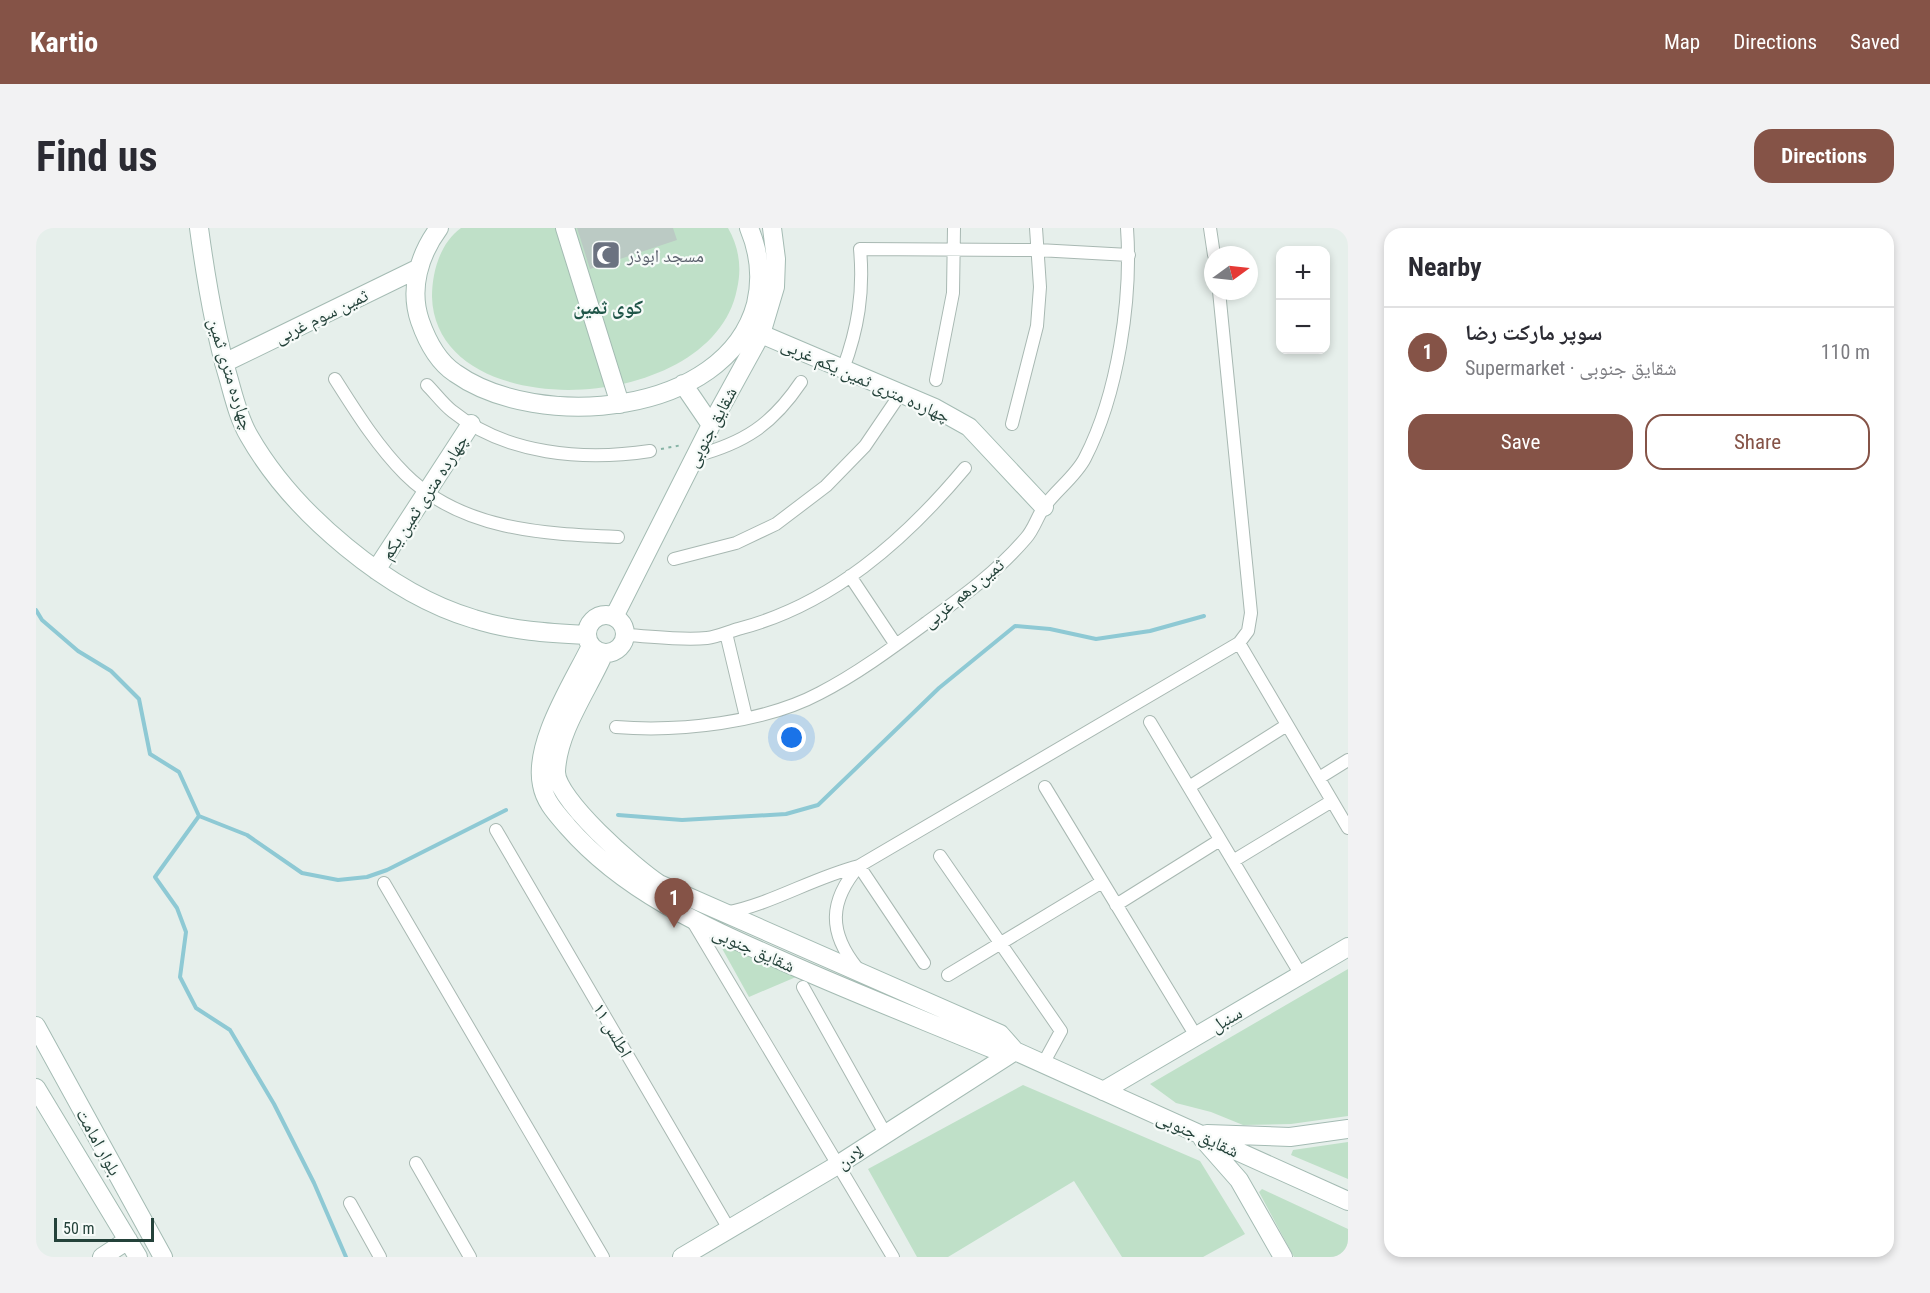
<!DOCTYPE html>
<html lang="en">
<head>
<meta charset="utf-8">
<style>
	body { margin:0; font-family:"Roboto Condensed","Noto Naskh Arabic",sans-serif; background:#f2f2f3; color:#2b2b33 }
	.controls { position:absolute; right:18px; top:18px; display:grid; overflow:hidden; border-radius:12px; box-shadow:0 3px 9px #0003 }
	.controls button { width:54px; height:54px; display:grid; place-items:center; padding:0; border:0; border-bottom:2px solid #e1e1e2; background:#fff; color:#2b2b33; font:30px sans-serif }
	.compass { position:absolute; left:1168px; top:18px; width:54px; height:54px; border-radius:50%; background:#fff; box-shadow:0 3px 9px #0003; rotate:75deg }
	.scale { position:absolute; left:18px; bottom:15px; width:100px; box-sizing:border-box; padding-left:6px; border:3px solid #24423a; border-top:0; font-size:16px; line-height:21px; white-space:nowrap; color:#24423a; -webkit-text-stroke:4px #f7fbf9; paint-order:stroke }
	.you { position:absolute; left:756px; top:510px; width:21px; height:21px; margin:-15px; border:4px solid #fff; border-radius:50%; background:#1a73e8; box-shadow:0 0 0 9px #1a73e833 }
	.badge { display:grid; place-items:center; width:39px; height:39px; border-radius:50%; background:#855347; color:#fff; font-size:20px; font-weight:700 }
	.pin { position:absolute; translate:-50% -50px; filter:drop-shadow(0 2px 3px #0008) }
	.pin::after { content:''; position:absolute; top:32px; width:21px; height:18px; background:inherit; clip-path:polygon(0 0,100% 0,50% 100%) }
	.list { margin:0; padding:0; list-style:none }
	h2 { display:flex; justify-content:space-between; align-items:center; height:78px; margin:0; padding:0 24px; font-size:26px }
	h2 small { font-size:20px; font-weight:400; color:#7c7c81 }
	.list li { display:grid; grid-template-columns:39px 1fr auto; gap:18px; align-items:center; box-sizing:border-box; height:90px; padding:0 24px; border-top:2px solid #e1e1e2 }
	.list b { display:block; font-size:22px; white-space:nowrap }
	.list p { margin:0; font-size:20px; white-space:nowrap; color:#7c7c81 }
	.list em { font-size:20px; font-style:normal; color:#7c7c81 }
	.actions { display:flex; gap:12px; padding:18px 24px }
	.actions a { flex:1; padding:14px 0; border:2px solid #855347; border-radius:18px; text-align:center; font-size:21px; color:#855347 }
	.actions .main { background:#855347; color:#fff }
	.map { position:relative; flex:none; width:1312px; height:1029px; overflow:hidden; border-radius:18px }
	header { display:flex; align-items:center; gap:36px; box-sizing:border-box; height:84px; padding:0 30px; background:#855347; color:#fff }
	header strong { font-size:28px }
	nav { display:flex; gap:33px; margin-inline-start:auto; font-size:21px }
	.intro { display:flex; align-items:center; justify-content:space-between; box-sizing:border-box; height:144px; padding:0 36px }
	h1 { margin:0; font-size:42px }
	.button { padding:15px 27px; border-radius:18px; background:#855347; color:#fff; font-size:21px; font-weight:700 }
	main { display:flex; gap:36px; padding:0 36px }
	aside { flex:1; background:#fff; border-radius:18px; box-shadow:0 3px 9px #0003 }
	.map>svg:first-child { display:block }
</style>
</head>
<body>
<header>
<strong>Kartio</strong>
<nav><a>Map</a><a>Directions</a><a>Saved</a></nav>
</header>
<div class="intro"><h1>Find us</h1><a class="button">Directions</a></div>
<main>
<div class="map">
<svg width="1312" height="1029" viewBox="0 0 1312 1029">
	<rect width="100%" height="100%" fill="#e6efeb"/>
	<path fill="#bfe0c8" d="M425,0H692C703,19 706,40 701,61C677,188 400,200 396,69C396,44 404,15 425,0Z
		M683,715L760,749L713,769Z
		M1312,741V888L1255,896L1207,897L1175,884L1140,875L1114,856Z
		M987,857L1164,933L1209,1006L1167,1029H1086L1038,953L912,1029H881L832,941Z
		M1312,914V951L1255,927L1257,922Z
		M1226,961L1312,1001V1018L1306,1029H1258L1223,964Z"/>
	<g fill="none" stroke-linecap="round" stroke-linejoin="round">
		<path stroke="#8ec9d4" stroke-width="4" d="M0,382L6,392L42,423L75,443L103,471L114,526L143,544L163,588L119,649L141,680L150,704L144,749L160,780L194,802L238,876L278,955L310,1029
			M582,587L646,592L750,586L782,577L903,460L979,398L1014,401L1060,411L1114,403L1168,388
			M163,588L211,607L266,645L302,652L331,649L351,642L470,582"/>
	</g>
	<path fill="#bbcac4" d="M541,0H637L641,12L554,41Z"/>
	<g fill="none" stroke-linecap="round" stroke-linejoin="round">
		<g stroke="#a8b8b2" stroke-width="14">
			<path id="street" d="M1174,0L1178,27
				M807,141C822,101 828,64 824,21L1002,22L1093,27
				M299,151C320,184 341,218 369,246C425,302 507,306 582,309
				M900,152L917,65L918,0
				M391,157C399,165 407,176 416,183C470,227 548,233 614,223
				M976,196L1001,98L1004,59L1000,0
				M659,228C708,215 736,197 765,154
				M638,331L700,315L740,296L790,258L829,218L865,165
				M814,348L860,417
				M690,405L710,489
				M589,407C615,408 645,413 671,410C681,409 692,404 702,401C795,377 868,313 929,240
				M1203,415L1312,600
				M1114,494L1265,747
				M580,499C643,504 728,495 784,465C821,446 856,420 890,395C926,369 961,344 990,310C998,301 1001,289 1008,279C1020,262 1040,248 1049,230C1082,166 1096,71 1091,0
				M1283,550L1312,532
				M1009,559L1160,808
				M1153,559L1251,497
				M460,602L693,1001
				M904,628L1025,803L1007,836
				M1197,633L1296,573
				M823,638L888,735
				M348,655L567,1029
				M1080,677L1184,612
				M689,685C736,676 776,650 823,638L1203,415L1212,403L1215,385L1183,63
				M657,694L857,1029
				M821,740C792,704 793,673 823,638
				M912,747L1066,654
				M767,759L850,907
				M380,935L434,1029
				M314,975L344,1029"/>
		</g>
		<g stroke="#a4bbb3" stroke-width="20">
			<path id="secondary" d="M163,0C170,52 178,102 193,152C198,170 203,191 213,208C257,285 353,366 438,391C475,403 513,405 551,407
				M403,0C383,27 373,61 384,93C391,113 401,133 419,145C502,204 690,188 720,76C726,51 723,24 713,0
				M529,0L584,176
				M725,106L899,180L933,199L1008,279
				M188,135L381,41
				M647,156L675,197
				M340,342L435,196
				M551 406a19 19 0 1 1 38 0a19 19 0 1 1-38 0Z
				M578,389L675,197L725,106L739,59L740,31L736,0
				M555,418C537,455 497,516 506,557C509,574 521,586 532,599C588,663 665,697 742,731C813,763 885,791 957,821L979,823L1312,973
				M568,425C552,462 522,502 520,543C519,571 600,641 623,656L964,806L979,823
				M0,798L127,1029
				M0,860L102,1029
				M1067,863L1312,719
				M1171,906L1254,909L1312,901
				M1166,910L1203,952L1247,1029
				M66,1029L92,1012
				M646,1029L800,938L979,823"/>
		</g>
		<path stroke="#86b3a5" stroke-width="2" stroke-dasharray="3 4.5" stroke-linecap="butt" d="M625,221L646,217"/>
		<use href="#street" stroke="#fff" stroke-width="12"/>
		<use href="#secondary" stroke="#fff" stroke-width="18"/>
	</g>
	<defs>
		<g id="mosque-square" transform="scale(1.5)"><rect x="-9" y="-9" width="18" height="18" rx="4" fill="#6b7280" stroke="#f7fbf9"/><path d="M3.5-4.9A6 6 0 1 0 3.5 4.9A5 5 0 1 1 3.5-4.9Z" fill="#fff"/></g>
	</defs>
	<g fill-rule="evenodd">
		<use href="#mosque-square" x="570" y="27"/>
	</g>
	<g text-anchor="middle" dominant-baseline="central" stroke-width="4.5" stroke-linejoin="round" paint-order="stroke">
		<g font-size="18" fill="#5b616d" stroke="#f7fbf9" text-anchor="start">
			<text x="591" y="27">مسجد ابوذر</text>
		</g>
		<g font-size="18" fill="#24423a" stroke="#f7fbf9">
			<text transform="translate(285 88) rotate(-26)">ثمین سوم غربی</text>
			<text transform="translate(195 146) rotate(73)">چهارده متری ثمین</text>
			<text transform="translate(830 152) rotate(24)">چهارده متری ثمین یکم غربی</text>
			<text transform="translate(675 199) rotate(-62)">شقایق جنوبی</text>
			<text transform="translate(388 269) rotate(-57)">چهارده متری ثمین یکم</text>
			<text transform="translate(927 365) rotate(-39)">ثمین دهم غربی</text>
			<text transform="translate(718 721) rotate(24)">شقایق جنوبی</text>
			<text transform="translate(1190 791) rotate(-30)">سنبل</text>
			<text transform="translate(577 802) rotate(60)">اطلس ۱۱</text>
			<text transform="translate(1162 906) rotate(24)">شقایق جنوبی</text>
			<text transform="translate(63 914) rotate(61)">بلوار امامت</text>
			<text transform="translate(814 929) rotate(-32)">لادن</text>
		</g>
		<g font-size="20" font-weight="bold" fill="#1f5548" stroke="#f7fbf9">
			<text x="572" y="79">کوی ثمین</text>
		</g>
	</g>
</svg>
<div class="controls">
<button>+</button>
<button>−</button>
</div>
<svg class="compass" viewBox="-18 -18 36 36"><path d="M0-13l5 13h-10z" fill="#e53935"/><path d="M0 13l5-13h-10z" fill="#7c7c81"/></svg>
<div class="scale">50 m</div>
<div class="you"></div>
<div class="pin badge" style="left:638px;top:700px">1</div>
</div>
<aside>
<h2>Nearby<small></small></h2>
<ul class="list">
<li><span class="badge">1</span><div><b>سوپر مارکت رضا</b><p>Supermarket · شقایق جنوبی</p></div><em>110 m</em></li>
</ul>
<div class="actions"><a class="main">Save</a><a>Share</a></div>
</aside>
</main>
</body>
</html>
